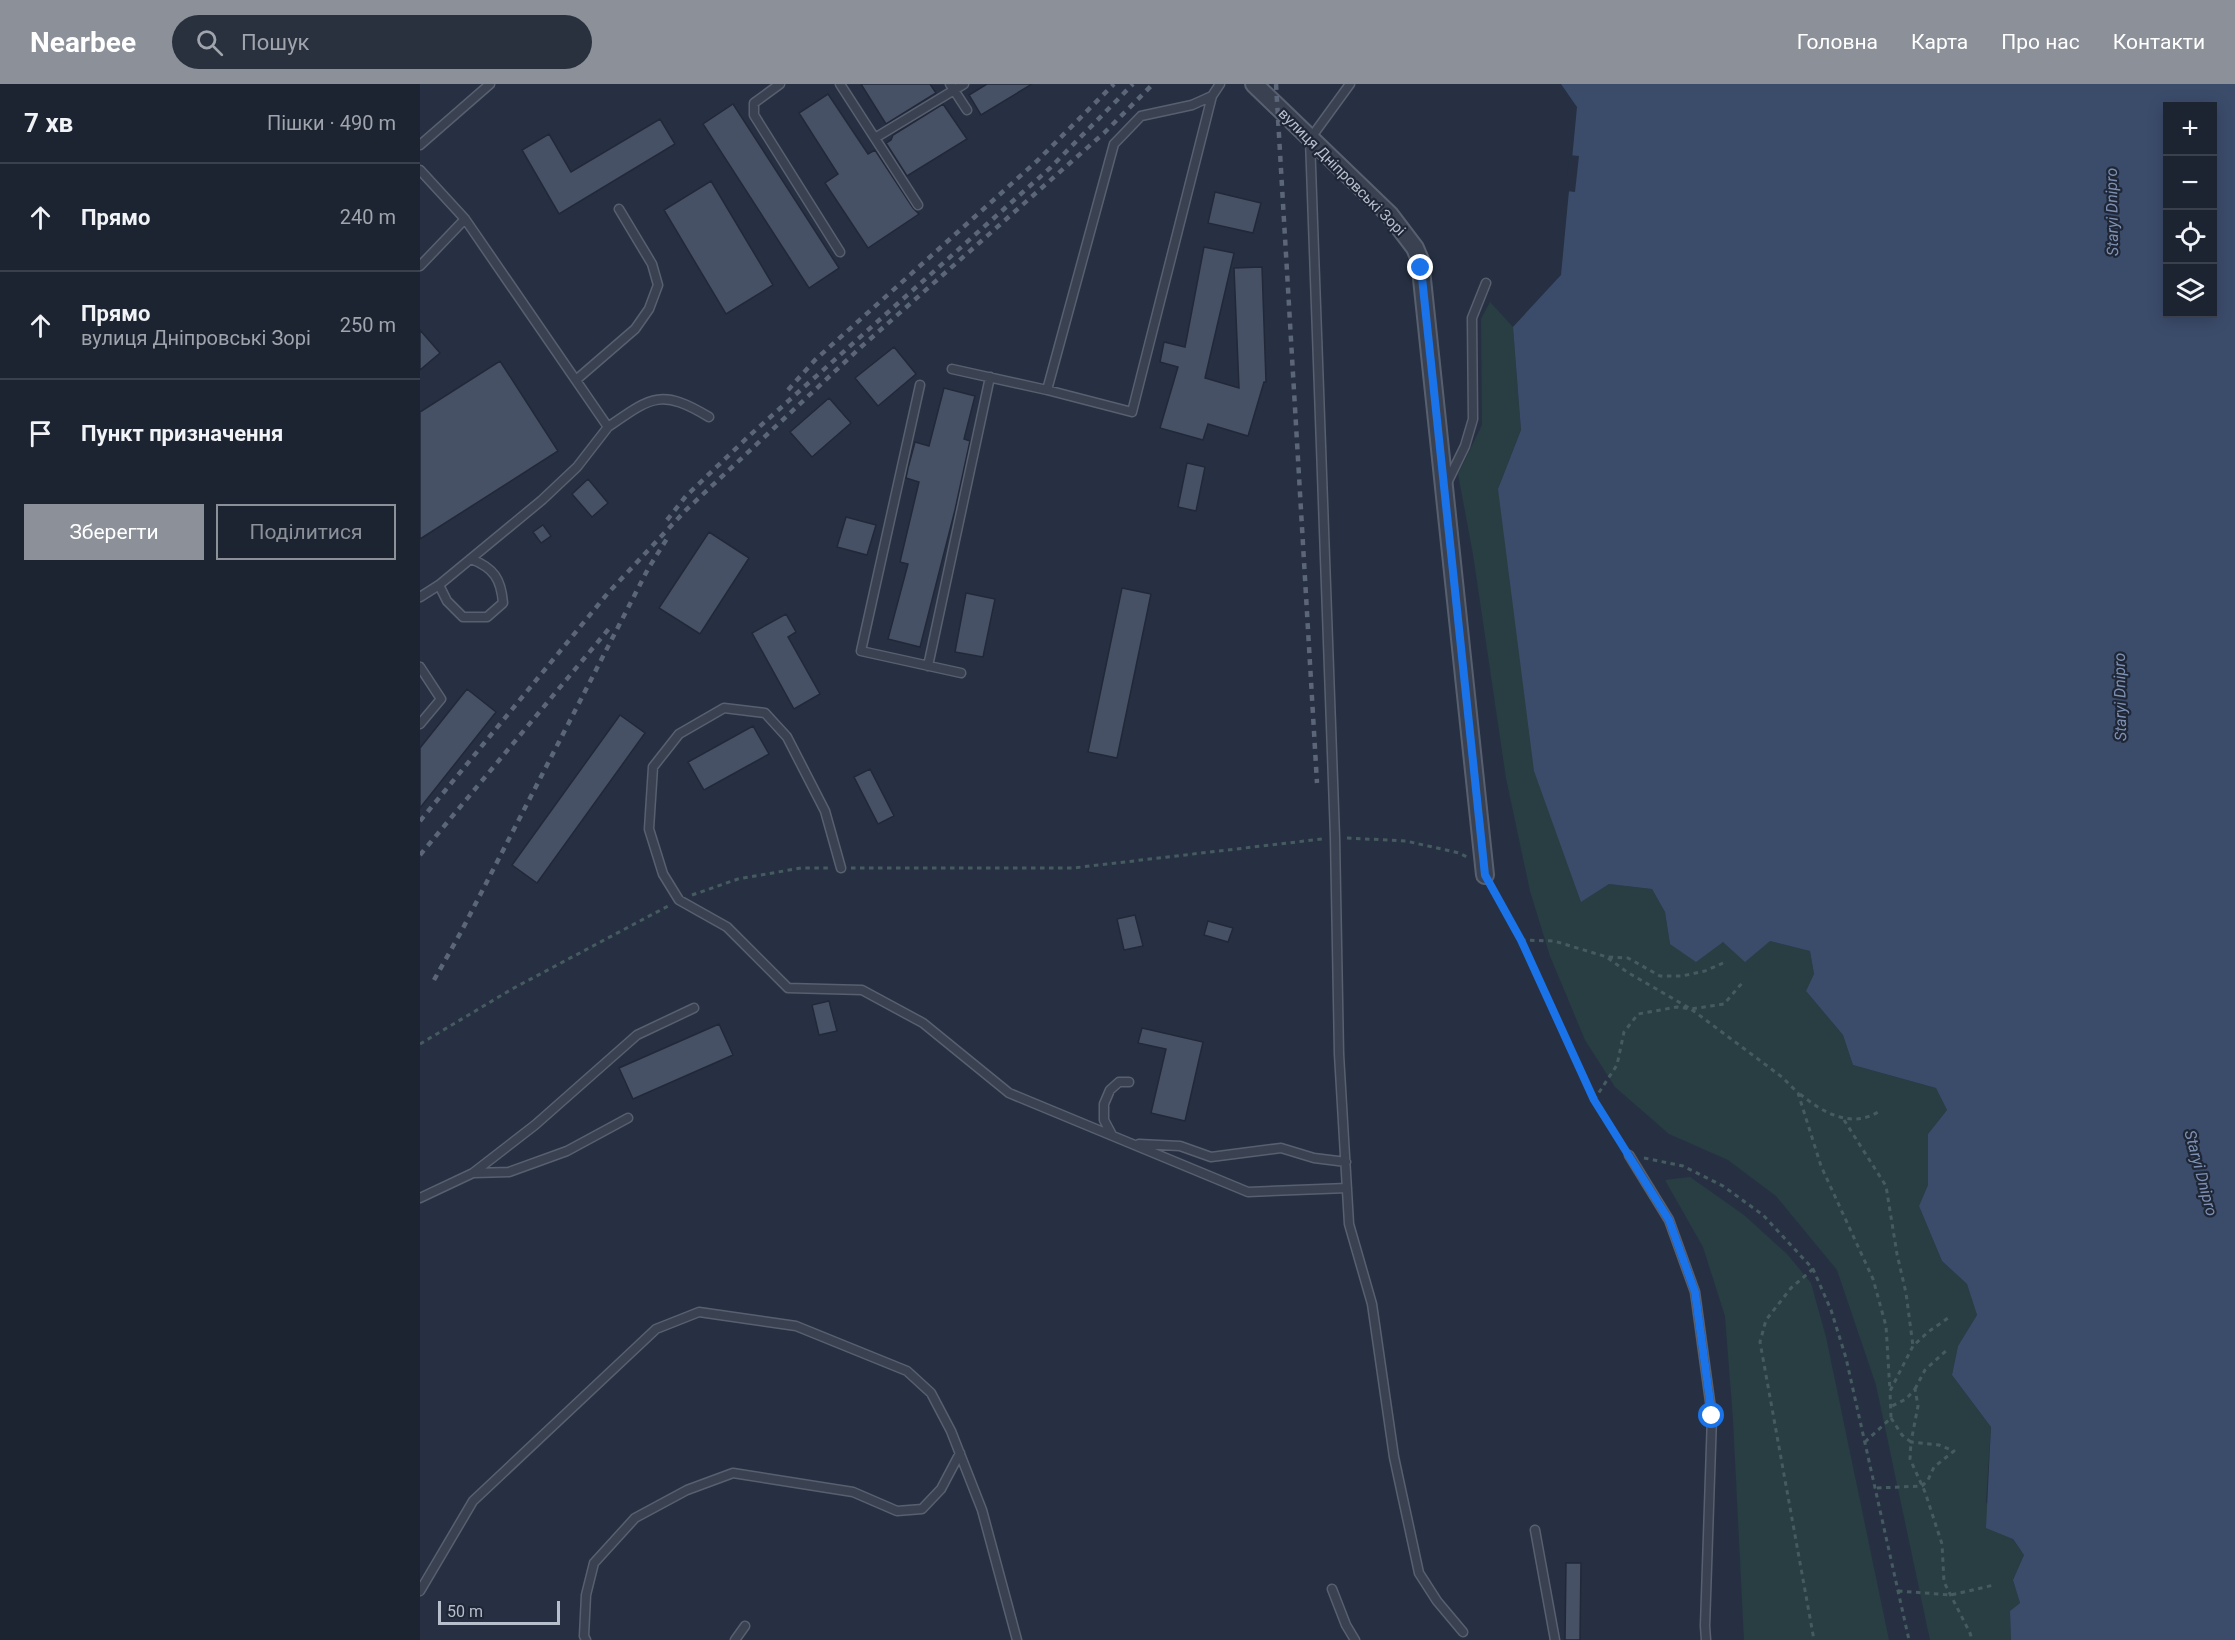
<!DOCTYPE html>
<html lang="uk">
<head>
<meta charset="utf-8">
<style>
	body { margin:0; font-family:Roboto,sans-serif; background:#29303e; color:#f1f3f6 }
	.controls { position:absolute; right:18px; top:18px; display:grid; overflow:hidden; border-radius:0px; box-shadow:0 3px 15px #0003 }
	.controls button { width:54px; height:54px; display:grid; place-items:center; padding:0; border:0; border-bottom:2px solid #3a414d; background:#1c2432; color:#f1f3f6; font:30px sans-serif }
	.scale { position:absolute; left:18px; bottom:15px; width:122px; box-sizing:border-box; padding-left:6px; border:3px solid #b7becc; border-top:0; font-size:16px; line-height:21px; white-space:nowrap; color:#b7becc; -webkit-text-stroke:4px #1f2737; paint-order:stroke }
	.stop { position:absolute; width:18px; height:18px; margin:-14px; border:4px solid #1a73e8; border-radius:50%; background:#fff }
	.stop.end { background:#1a73e8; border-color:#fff; box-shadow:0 2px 6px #0008 }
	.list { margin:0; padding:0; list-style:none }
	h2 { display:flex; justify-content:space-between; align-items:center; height:78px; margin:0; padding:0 24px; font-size:26px }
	h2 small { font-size:20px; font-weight:400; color:#a0a4ac }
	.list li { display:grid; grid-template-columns:39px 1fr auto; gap:18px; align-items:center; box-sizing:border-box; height:108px; padding:0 24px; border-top:2px solid #3a414d }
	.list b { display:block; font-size:22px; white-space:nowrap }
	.list p { margin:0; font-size:20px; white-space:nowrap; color:#a0a4ac }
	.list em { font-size:20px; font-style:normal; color:#a0a4ac }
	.actions { display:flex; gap:12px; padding:18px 24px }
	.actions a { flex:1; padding:14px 0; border:2px solid #8c9099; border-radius:0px; text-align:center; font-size:21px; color:#8c9099 }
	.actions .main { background:#8c9099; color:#fff }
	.icon { flex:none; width:33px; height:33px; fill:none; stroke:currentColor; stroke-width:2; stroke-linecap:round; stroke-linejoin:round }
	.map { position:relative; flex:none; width:1815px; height:1556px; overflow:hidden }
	header { display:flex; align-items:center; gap:36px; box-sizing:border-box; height:84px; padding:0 30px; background:#8c9099; color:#fff }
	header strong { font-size:28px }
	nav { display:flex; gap:33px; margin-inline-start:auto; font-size:21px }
	.search { width:420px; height:54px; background:#29303e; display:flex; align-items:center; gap:15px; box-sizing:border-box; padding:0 21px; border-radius:33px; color:#a0a4ac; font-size:22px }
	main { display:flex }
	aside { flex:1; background:#1c2432 }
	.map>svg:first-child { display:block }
</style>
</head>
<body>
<header>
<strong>Nearbee</strong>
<div class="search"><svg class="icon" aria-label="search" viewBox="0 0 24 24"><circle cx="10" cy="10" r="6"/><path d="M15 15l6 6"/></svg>Пошук</div>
<nav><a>Головна</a><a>Карта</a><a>Про нас</a><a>Контакти</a></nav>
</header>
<main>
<aside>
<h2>7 хв<small>Пішки · 490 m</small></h2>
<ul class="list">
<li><svg class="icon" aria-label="ahead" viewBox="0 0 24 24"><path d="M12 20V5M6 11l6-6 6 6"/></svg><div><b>Прямо</b></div><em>240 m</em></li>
<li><svg class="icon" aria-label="ahead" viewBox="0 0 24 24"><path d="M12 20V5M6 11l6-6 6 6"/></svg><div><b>Прямо</b><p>вулиця Дніпровські Зорі</p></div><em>250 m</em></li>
<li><svg class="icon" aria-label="arrive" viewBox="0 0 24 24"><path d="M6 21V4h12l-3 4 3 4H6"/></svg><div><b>Пункт призначення</b></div></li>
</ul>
<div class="actions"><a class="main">Зберегти</a><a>Поділитися</a></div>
</aside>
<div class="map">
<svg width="1815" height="1556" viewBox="0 0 1815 1556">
	<rect width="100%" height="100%" fill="#263042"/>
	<path fill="#283e43" d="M1070,218L1093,243L1101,346L1078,405L1162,817L1189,800L1232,805L1245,828L1250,860L1350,857L1390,867L1394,890L1386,907L1423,951L1433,981L1516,1004L1527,1026L1508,1050V1101L1499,1122L1522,1177L1547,1200L1557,1231L1538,1262L1532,1291L1571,1343L1566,1418L1604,1471L1593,1496L1600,1519L1590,1527L1591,1556H1510L1456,1301L1417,1186L1356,1112L1308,1076L1249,1050L1195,1003L1165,956L1130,872L1110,807L1086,694L1053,470L1038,390L1062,341L1061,235Z
		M1270,1093L1324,1131L1367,1170L1391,1199L1406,1253L1469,1556H1324L1313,1335L1305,1232L1283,1163L1245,1096Z"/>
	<path fill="#3b4c6b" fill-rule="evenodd" d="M1141,0H1815V1556H1591L1590,1527L1600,1519L1593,1496L1604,1471L1593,1455L1566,1444L1571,1343L1532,1291L1538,1262L1557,1231L1547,1200L1522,1177L1499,1122L1508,1101V1050L1527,1026L1516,1004L1433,981L1423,951L1386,907L1394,890L1390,867L1350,857L1325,878L1303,858L1276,878L1250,860L1245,828L1232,805L1189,800L1161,818L1114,687L1078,405L1101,346L1093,243L1141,191L1157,23ZM1748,22H1792V230H1748Z"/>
	<path fill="#263042" d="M1149,71L1159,72L1155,108L1146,107Z"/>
	<path fill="#475166" stroke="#212939" stroke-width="1.5" d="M441,0H510L516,9L466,40Z
		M567,0H612L561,31L549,11Z
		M408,10L448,70L455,66L493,124L499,130L448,164L405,99L418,90L379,29Z
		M313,20L419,184L389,204L283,40Z
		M523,20L547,55L487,92L466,59L471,56L473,51Z
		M240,35L255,60L139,130L102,66L129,50L151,88Z
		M291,97L353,201L306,230L244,126Z
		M795,108L841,119L833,149L788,139Z
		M784,163L814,169L785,294L819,304L814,184L842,183L846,298H844L828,352L788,340L783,356L740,344L758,283L740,278L744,258L765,263Z
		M0,246L20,269L0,286Z
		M474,263L496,290L458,322L435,294Z
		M80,277L138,367L0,455V328Z
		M524,304L555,312L544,355L550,357L535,426L500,563L468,555L488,480L480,478L499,398L486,394L488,384L495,358L509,362Z
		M409,314L431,339L392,373L370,348Z
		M767,379L785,383L776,427L758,423Z
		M168,395L188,419L172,433L152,410Z
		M426,433L456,441L447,471L417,463Z
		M123,441L131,452L121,459L113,448Z
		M289,448L329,474L280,550L239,524Z
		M702,504L731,510L697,674L668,668Z
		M546,509L575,515L563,573L535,568Z
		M366,530L376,548L368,553L400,610L374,625L332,549Z
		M47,605L76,628L0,724V664Z
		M200,631L225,649L117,799L92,781Z
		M333,642L349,670L284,706L268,678Z
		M450,685L474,732L458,740L434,693Z
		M715,831L723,862L704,866L697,835Z
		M788,837L813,844L808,858L784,851Z
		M409,917L417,947L399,951L392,921Z
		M299,940L313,971L213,1015L199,984Z
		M722,944L783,958L765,1037L731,1029L746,965L718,959Z
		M1146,1479H1161L1160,1556H1145Z"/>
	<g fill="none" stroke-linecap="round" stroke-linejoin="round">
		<g stroke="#58606f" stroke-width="11">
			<path id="service" d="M360,0L334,19V31L420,168
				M420,0L498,121
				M530,0L547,26
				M930,0L890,55L915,753L919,970L929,1140L952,1220L974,1373L999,1489L1017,1517L1043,1548
				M455,54L544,0
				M0,61L70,0
				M0,86L45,135L188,343L157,383L122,416L19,501L0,513
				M0,182L45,135
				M532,285L627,306L712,328L792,12L800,0
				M156,296L215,245L229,225L238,201L232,180L199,125
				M500,301L441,567L541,589
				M627,306L694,60L721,32L772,21L792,12
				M188,343C231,313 241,304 289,333
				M1026,401L1045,362L1053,335L1052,234L1066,199
				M19,501L27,517L43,533H67L83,519C81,495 74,484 51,475
				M508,582L570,293
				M0,583L21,615L0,640
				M421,784L405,727L367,653L345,629L304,624L259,650L233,683L229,745L243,790L259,816L307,843L368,904L442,906L503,939L589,1009L828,1108L927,1104
				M692,1051L684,1036V1020L690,1006L699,998H709
				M719,1060L760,1062L791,1073L861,1064L894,1074L926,1078
				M1209,1071L1249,1136L1275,1208L1292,1332L1285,1542L1286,1556
				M54,1089L89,1088L147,1067L208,1034
				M0,1114L53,1089L115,1041L217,951L274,924
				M1115,1446L1135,1556
				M912,1505L926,1541L935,1556
				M0,1507L53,1417L236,1245L279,1228L376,1242L487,1287L511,1309L531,1347L562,1426L597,1556
				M166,1556L164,1552L166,1511L174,1479L215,1434L267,1406L313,1389L433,1408L477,1427L502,1425L521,1405L540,1369
				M315,1556L325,1542"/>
		</g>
		<g stroke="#58606f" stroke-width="20">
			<path id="minor" d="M834,0L970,131L995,164L1000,176L1065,791"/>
		</g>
		<path stroke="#465b60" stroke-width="3" stroke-dasharray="4.5 4.5" stroke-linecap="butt" d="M927,754L986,757L1039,769L1047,773
			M431,784H653L902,755
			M1073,805L1101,856L1174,1016L1203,1061
			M272,811L318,795L381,784H409
			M1101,856L1134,857L1187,873L1208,874L1240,892H1262L1285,887L1303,879
			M1188,874L1207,888L1271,925L1304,920L1323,898
			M0,960L92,905L250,821
			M1380,1010C1403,1029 1433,1046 1461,1026
			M1174,1016L1197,981L1204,948L1218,930L1257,923L1271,925L1362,993L1378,1009L1401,1082L1453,1195L1466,1242L1470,1307
			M1424,1036L1466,1102L1477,1170L1486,1209L1493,1262
			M1224,1074L1263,1082L1303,1102L1343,1131L1393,1185L1411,1226L1426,1274L1489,1556
			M1393,1185L1371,1204L1346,1236L1340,1258L1394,1556
			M1495,1305L1505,1286L1529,1264
			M1471,1334L1482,1351L1491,1358L1490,1375L1505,1408L1522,1460L1524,1498L1550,1549L1552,1556
			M1445,1358L1471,1334L1470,1307L1493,1262L1508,1248L1531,1232
			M1457,1404L1502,1402L1508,1396L1514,1383L1534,1367L1519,1361L1491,1358L1498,1322L1495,1305L1486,1315L1470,1323
			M1478,1507L1531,1511L1574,1501"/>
		<use href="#service" stroke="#3a4252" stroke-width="8"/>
		<use href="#minor" stroke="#3a4252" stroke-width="16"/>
		<path stroke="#5c6679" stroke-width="4.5" stroke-dasharray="6 6" stroke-linecap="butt" d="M856,0L897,699
			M368,306L395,276L617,77L694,0
			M247,436L266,412L329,352L630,84L713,0
			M0,737L188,509L266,426L441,263L684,49L733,0
			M0,771L192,541
			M14,896L41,848L228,485L248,453"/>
	</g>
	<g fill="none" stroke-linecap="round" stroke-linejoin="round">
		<path stroke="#1a73e8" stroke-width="8" d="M1001,184L1065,791L1101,856L1174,1016L1249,1136L1275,1208L1292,1332"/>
	</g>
	<g text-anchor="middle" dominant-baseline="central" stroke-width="4.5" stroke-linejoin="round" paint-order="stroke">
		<g font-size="15" fill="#b7becc" stroke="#1f2737">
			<text transform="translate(922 88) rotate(45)">вулиця Дніпровські Зорі</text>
		</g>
		<g font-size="16" font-style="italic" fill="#7e91b3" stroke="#1f2737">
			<text transform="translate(1692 128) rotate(-91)">Staryi Dnipro</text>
			<text transform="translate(1700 613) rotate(-91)">Staryi Dnipro</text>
			<text transform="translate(1781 1089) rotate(75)">Staryi Dnipro</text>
		</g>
	</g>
</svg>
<div class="controls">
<button>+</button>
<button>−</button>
<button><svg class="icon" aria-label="locate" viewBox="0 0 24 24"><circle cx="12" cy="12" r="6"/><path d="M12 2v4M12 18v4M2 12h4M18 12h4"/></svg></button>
<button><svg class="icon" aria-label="layers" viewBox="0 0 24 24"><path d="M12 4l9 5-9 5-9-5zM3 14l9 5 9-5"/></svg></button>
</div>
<div class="scale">50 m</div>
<div class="stop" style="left:1292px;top:1332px"></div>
<div class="stop end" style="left:1001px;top:184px"></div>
</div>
</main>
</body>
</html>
